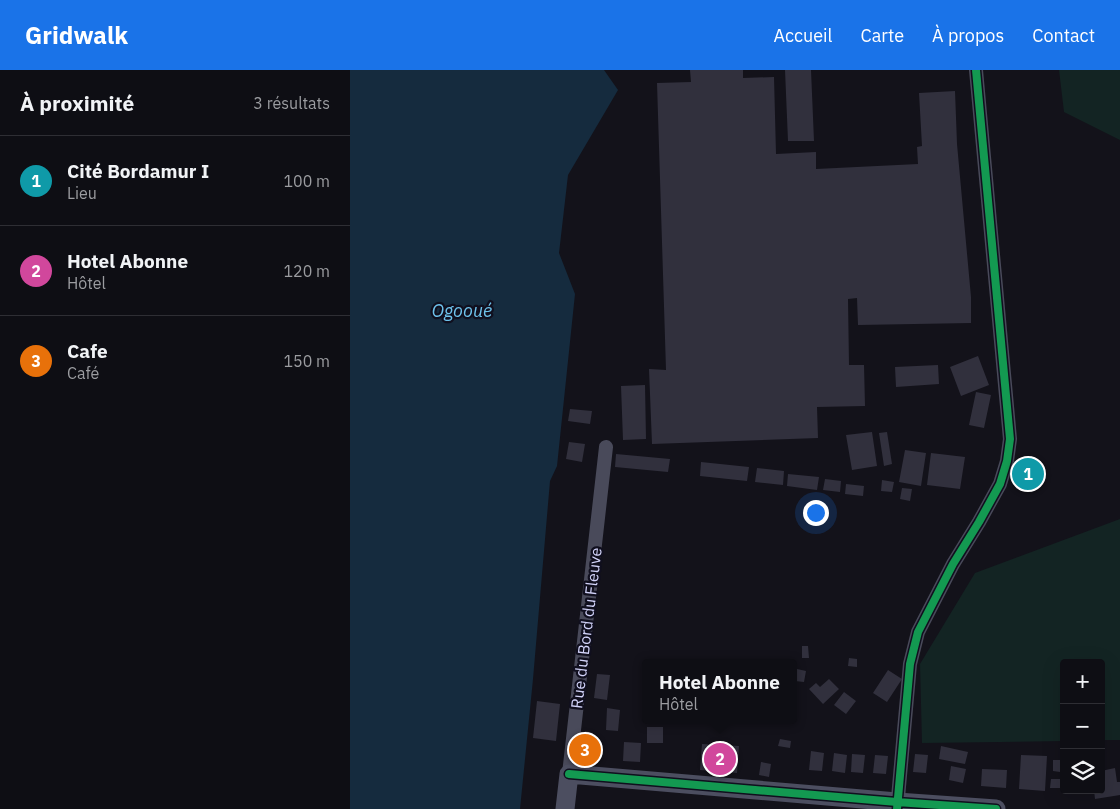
<!DOCTYPE html>
<html lang="fr">
<head>
<meta charset="utf-8">
<style>
	body { margin:0; font-family:"IBM Plex Sans",sans-serif; background:#1c1c22; color:#f1f3f6 }
	.controls { position:absolute; right:15px; bottom:15px; display:grid; overflow:hidden; border-radius:5px; box-shadow:0 5px 20px #0002 }
	.controls button { width:45px; height:45px; display:grid; place-items:center; padding:0; border:0; border-bottom:1px solid #2e2e34; background:#0e0e14; color:#f1f3f6; font:25px sans-serif }
	.you { position:absolute; left:465px; top:442px; width:18px; height:18px; margin:-12px; border:4px solid #fff; border-radius:50%; background:#1a73e8; box-shadow:0 0 0 8px #1a73e833 }
	.badge { display:grid; place-items:center; width:32px; height:32px; border-radius:50%; background:#1a73e8; color:#fff; font-size:16px; font-weight:700 }
	.pin { position:absolute; translate:-50% -50%; border:2px solid #fff; box-shadow:0 1px 5px #0006 }
	.popup { position:absolute; left:292px; top:589px; width:155px; height:65px; box-sizing:border-box; display:grid; place-content:center; border-radius:5px; background:#0e0e14; filter:drop-shadow(0 1px 4px #0005); font-size:16px; white-space:nowrap; color:#9b9ca0 }
	.popup b { font-size:19px; color:#f1f3f6 }
	.popup::after { content:''; position:absolute; left:50%; top:100%; margin-left:-10px; border:10px solid transparent; border-top-color:#0e0e14 }
	.list { margin:0; padding:0; list-style:none }
	h2 { display:flex; justify-content:space-between; align-items:center; height:65px; margin:0; padding:0 20px; font-size:21px }
	h2 small { font-size:16px; font-weight:400; color:#9b9ca0 }
	.list li { display:grid; grid-template-columns:32px 1fr auto; gap:15px; align-items:center; box-sizing:border-box; height:90px; padding:0 20px; border-top:1px solid #2e2e34 }
	.list b { display:block; font-size:19px; white-space:nowrap }
	.list p { margin:0; font-size:16px; white-space:nowrap; color:#9b9ca0 }
	.list em { font-size:16px; font-style:normal; color:#9b9ca0 }
	.icon { flex:none; width:28px; height:28px; fill:none; stroke:currentColor; stroke-width:2; stroke-linecap:round; stroke-linejoin:round }
	.map { position:relative; flex:none; width:770px; height:739px; overflow:hidden }
	header { display:flex; align-items:center; gap:30px; box-sizing:border-box; height:70px; padding:0 25px; background:#1a73e8; color:#fff }
	header strong { font-size:24px }
	nav { display:flex; gap:28px; margin-inline-start:auto; font-size:18px }
	main { display:flex }
	aside { flex:1; background:#0e0e14 }
	.map>svg:first-child { display:block }
</style>
</head>
<body>
<header>
<strong>Gridwalk</strong>
<nav><a>Accueil</a><a>Carte</a><a>À propos</a><a>Contact</a></nav>
</header>
<main>
<aside>
<h2>À proximité<small>3 résultats</small></h2>
<ul class="list">
<li><span class="badge" style="background:#0f9aa8">1</span><div><b>Cité Bordamur I</b><p>Lieu</p></div><em>100 m</em></li>
<li><span class="badge" style="background:#d1479c">2</span><div><b>Hotel Abonne</b><p>Hôtel</p></div><em>120 m</em></li>
<li><span class="badge" style="background:#e8710a">3</span><div><b>Cafe</b><p>Café</p></div><em>150 m</em></li>
</ul>
</aside>
<div class="map">
<svg width="770" height="739" viewBox="0 0 770 739">
	<rect width="100%" height="100%" fill="#13121a"/>
	<path fill="#132423" d="M709,0H770V70L714,42Z
		M770,449V670H751V593H714V671L572,673L570,594L625,503Z"/>
	<path fill="#152b3e" d="M0,0H254L268,20L218,105L209,183L225,224L207,396L200,411L183,609L170,739H0Z"/>
	<path fill="#31303d" d="M340,0H393V8L424,7L426,84L466,82V99L568,94L567,77L572,76L569,23L605,21L607,74L621,227V253L508,255L507,228L498,229L499,295H514L515,336L467,337L468,368L302,374L299,299L316,300L307,13L341,12Z
		M435,0H461L464,71H438Z
		M628,286L639,315L611,326L600,297Z
		M588,295L589,314L546,317L545,297Z
		M295,315L296,369L273,370L271,316Z
		M626,322L641,325L634,358L619,355Z
		M220,339L242,341L240,354L218,351Z
		M522,362L527,396L502,400L496,365Z
		M537,362L542,394L534,396L529,363Z
		M219,372L235,374L232,392L216,389Z
		M555,380L576,383L571,416L549,412Z
		M581,383L615,387L610,419L577,415Z
		M266,384L320,389L318,402L265,397Z
		M690,390L691,417L666,419L664,391Z
		M351,392L399,397L397,411L350,406Z
		M407,398L434,401L433,415L405,412Z
		M438,404L469,407L467,420L437,416Z
		M475,409L491,411L490,422L473,420Z
		M532,410L544,412L542,422L531,421Z
		M496,414L514,416L513,426L495,424Z
		M552,418L562,419L560,431L550,429Z
		M452,576H458L459,588H452Z
		M499,588L507,589V597L498,596Z
		M447,599L456,601L454,612L445,611Z
		M538,600L552,609L537,632L523,623Z
		M247,604L260,605L257,630L244,628Z
		M479,609L489,619L473,634L459,619L466,613L470,617Z
		M494,622L506,631L496,644L484,635Z
		M187,631L210,634L206,671L183,668Z
		M257,638L270,640L268,661L256,660Z
		M297,657H313V673H297Z
		M235,661L243,663L241,675L232,673Z
		M430,669L441,671L440,678L428,676Z
		M274,672L291,673L290,692L273,691Z
		M352,674L389,676L387,703L350,700Z
		M591,676L618,682L615,694L589,689Z
		M232,677L240,678L239,688L231,686Z
		M461,681L474,683L472,701L459,700Z
		M484,683L497,685L495,703L482,701Z
		M502,684L515,685L513,703L501,702Z
		M565,684L578,685L576,703L563,702Z
		M525,685L538,686L536,704L523,703Z
		M671,685L697,686L695,721L669,719Z
		M703,690H710V702L703,701Z
		M411,692L421,694L419,707L409,705Z
		M601,696L616,699L613,713L599,710Z
		M765,698L767,712H770V725L745,729L744,720H751V701Z
		M632,699L657,700L656,718L631,716Z
		M701,709H710V718H700Z"/>
	<g fill="none" stroke-linecap="round" stroke-linejoin="round">
		<path stroke="#494a5a" stroke-width="14" d="M219,704L256,377
			M547,739L560,594L568,562L603,494L629,452L650,414L657,391L660,369L626,0"/>
		<path stroke="#4c4e60" stroke-width="19" d="M215,739L219,704L547,732L646,739"/>
		<g stroke="#100f1e" stroke-width="11">
			<path id="cycleway" d="M219,704L547,732L646,739
				M547,739L560,594L568,562L603,494L629,452L650,414L657,391L660,369L626,0"/>
		</g>
		<use href="#cycleway" stroke="#139951" stroke-width="8"/>
	</g>
	<g text-anchor="middle" dominant-baseline="central" stroke-width="4.5" stroke-linejoin="round" paint-order="stroke">
		<g font-size="16" fill="#d2d3f9" stroke="#100f1e">
			<text transform="translate(236 558) rotate(-83)">Rue du Bord du Fleuve</text>
		</g>
		<g font-size="18" font-style="italic" fill="#6ec3ec" stroke="#100f1e">
			<text x="112" y="240">Ogooué</text>
		</g>
	</g>
</svg>
<div class="controls">
<button>+</button>
<button>−</button>
<button><svg class="icon" aria-label="layers" viewBox="0 0 24 24"><path d="M12 4l9 5-9 5-9-5zM3 14l9 5 9-5"/></svg></button>
</div>
<div class="you"></div>
<div class="pin badge" style="left:678px;top:404px;background:#0f9aa8">1</div>
<div class="pin badge" style="left:370px;top:689px;background:#d1479c">2</div>
<div class="popup"><b>Hotel Abonne</b>Hôtel</div>
<div class="pin badge" style="left:235px;top:680px;background:#e8710a">3</div>
</div>
</main>
</body>
</html>
